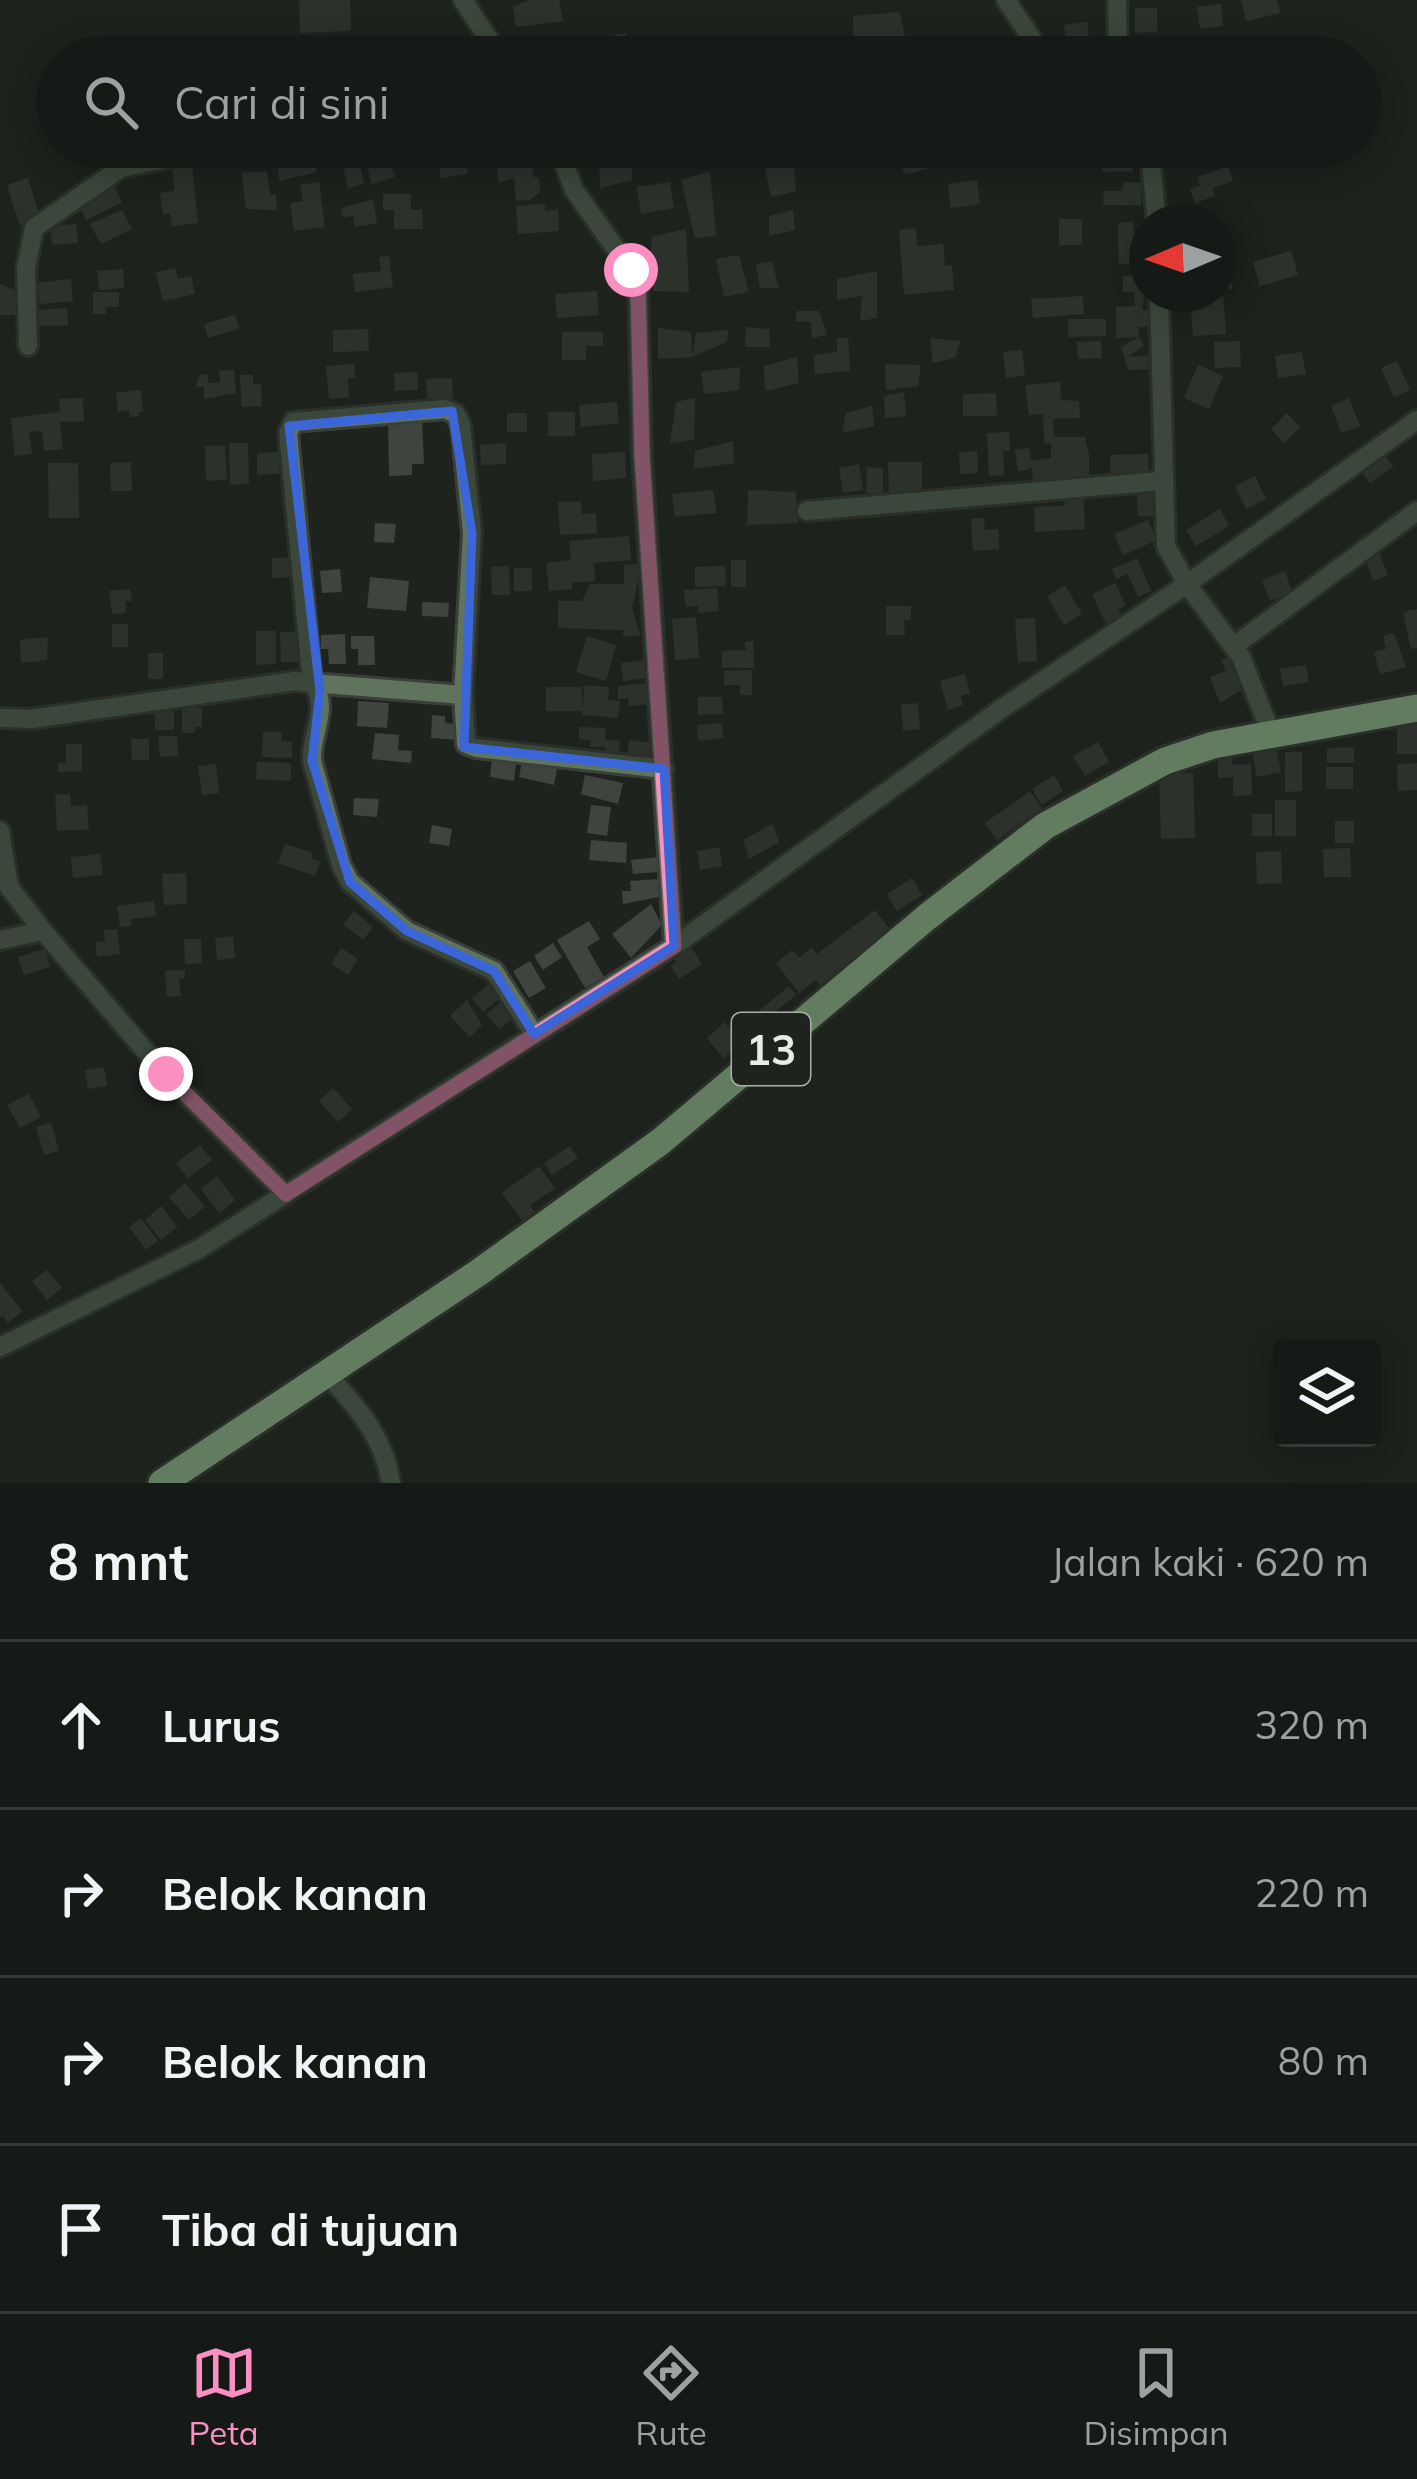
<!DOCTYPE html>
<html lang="id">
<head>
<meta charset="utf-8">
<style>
	body { margin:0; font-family:Mulish,sans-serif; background:#232723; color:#f1f3f6 }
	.controls { position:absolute; right:36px; bottom:36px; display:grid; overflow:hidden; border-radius:12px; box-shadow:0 6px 30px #0003 }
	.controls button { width:108px; height:108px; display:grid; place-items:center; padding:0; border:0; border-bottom:3px solid #353835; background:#161a16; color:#f1f3f6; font:60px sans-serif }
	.compass { position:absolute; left:1129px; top:204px; width:108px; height:108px; border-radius:50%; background:#161a16; box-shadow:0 6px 30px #0003; rotate:268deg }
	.stop { position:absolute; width:36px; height:36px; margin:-27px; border:9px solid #fc8fc2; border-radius:50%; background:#fff }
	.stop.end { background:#fc8fc2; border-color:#fff; box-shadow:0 3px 12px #0008 }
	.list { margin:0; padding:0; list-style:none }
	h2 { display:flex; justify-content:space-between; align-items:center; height:156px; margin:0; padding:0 48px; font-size:51px }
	h2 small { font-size:39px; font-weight:400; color:#9ea1a1 }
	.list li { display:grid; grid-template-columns:78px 1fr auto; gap:36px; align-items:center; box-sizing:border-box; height:168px; padding:0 48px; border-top:3px solid #353835 }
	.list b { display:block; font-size:45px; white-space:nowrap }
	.list em { font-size:39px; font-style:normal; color:#9ea1a1 }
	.icon { flex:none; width:66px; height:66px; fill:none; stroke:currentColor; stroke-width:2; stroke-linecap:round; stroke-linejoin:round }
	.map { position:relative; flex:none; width:1417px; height:1483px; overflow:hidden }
	.search { position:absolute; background:#161a16; box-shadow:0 6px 30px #0003; left:36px; right:36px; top:36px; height:132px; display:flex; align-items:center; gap:30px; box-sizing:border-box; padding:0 42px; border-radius:66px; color:#9ea1a1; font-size:45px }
	.sheet { height:828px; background:#161a16 }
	nav { display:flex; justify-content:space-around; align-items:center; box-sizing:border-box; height:168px; border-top:3px solid #353835; background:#161a16; font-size:33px; color:#9ea1a1 }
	nav a { display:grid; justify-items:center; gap:6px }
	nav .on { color:#fc8fc2 }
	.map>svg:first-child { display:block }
</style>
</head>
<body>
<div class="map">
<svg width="1417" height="1483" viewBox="0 0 1417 1483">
	<rect width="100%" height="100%" fill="#1e231e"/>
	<path fill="#3f443f" d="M299,0H350L351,31L300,33Z
		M530,0H559L563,21L516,27L513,6Z
		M1241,0H1277L1280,13L1246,21Z
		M1221,4L1223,26L1200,29L1197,7Z
		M1135,8H1157V32L1135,33Z
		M900,12L908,52L894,57H875L853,41V16Z
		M1087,22L1089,39L1073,41L1079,52L1066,57L1061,48L1073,41L1066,42L1064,25Z
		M626,33L629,55L593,57L592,40Z
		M991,41L994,57H956L954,49Z
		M101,147H132L135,155L106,164Z
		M444,147H464L468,174L441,178L439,165L447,163Z
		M892,147H932L934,167L906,174L886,148Z
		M387,152L395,177L372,184L365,158Z
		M1133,153V171L1102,172L1101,154Z
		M519,154L520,158L533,156V177H539L540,192L530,200L516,201L514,178L499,182L495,158Z
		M315,155L317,172L279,181L277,158Z
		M631,156L632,180L600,188L599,161Z
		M358,158L364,184L348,188L342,162Z
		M794,165L796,191L771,197L765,169Z
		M192,166L198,223L172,226L170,213L163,214L160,193L175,191L172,168Z
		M1228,166L1233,181L1212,188L1215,196L1195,203L1190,189L1200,186L1197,177Z
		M267,171L270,195H276L277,210L246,209L242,173Z
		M710,171L716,236L695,238L681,180Z
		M28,178L38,211L20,226L7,185Z
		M977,180L980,204L951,208L948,184Z
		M319,182L325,227L294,231L290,203L303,201L300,185Z
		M670,182L674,208L641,214L637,187Z
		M1124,182L1142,183L1141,205H1103L1104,191H1122Z
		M113,184L122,202L86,220L77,201Z
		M383,194H411V210L422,209L423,229H394V210H383Z
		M373,199L377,223L355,227L353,216L343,218L341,208Z
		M545,204V211L558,210L559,231L518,234L516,206Z
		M122,210L132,229L101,244L90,224Z
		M793,210L795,230L769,236V216Z
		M1059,219H1082V245H1059Z
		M1133,222L1134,235H1146V263L1119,264L1118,223Z
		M76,224L78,243L52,245L50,226Z
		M916,228L917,246L943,244L945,266L952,265L954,290L904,295L899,230Z
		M686,229L689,292L653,291L651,237Z
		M1291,251L1298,275L1260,286L1253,262Z
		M739,255L749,292L724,297L716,259Z
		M389,256L393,287L355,292L353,274L381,271L379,257Z
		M1229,257L1232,289L1219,290V258Z
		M772,262L779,288H760L756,264Z
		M175,268L178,279L191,276L195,294L163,301L156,272Z
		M123,269L124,288L99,290L97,271Z
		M877,271V318L860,321L862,296L837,300V279Z
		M1147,275L1142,310H1150L1151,327H1138L1139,337L1116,338V307L1135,306L1134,292H1123V276Z
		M71,279L73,301L40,304L37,283Z
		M0,284L17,291L14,301L20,304V315H0Z
		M597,291L599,315L557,318L555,294Z
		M93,292H119V307H106V314H93Z
		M1223,295L1226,334L1193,336L1190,298Z
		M1083,296L1084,314L1033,318L1031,299Z
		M67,308L68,325L37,326V310Z
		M797,311H819L827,335L812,338L811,322L795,321Z
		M235,315L239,329L208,338L204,324Z
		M1068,319H1106V336L1068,337Z
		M746,327L769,329L770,347H745Z
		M658,328L691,332L692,357L658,359Z
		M368,329L369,351L333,352V330Z
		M728,330L727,342L692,357L696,333Z
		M562,332H603V346H586V360H562Z
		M1139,337L1144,346L1127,357L1148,355L1149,369L1128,370L1121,347Z
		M837,338H848L850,371L815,374L814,355L837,352Z
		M930,338L960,341L955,358L933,363Z
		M1101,341L1102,358L1078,359L1077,342Z
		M1240,341L1241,367L1215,368L1214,342Z
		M1022,350L1025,375L1006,378L1003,352Z
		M1302,352L1306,374L1278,378L1275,356Z
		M797,357L799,383L765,391L764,366Z
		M1397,361L1410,390L1394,397L1381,368Z
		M354,364L355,378H348L349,397L329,399L326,366Z
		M885,364L921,365L918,386L886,390Z
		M1198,365L1223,376L1209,409L1184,398Z
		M740,367L739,390L704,394L701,372Z
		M234,370L236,393L204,399V387H196L199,375L208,374V383H220L219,371Z
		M417,372L418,390L395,391L394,373Z
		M240,375H253V384H261L262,406L242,407Z
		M452,378L453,402L428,404L426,379Z
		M1060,382L1061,400L1079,401L1080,418L1053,419L1054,437H1085L1089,455L1060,458L1089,455V485L1033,484L1032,468L1018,472L1015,450L1029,448L1031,461L1051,458V443L1044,444L1043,414L1029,415L1025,385Z
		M141,390L143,412H138L139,416L130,417L129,410L118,412L116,393Z
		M904,392L906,416L885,418L884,396Z
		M996,393L997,416H963V394Z
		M83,398L84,421L60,422L63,449L44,451L42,431L29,432L32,454L15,456L11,418L60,412L59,399Z
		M695,398L694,439L670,444L676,402Z
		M1349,398L1360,426L1341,433L1331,406Z
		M617,402L619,423L581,427L579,405Z
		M872,406L874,426L842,433L846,413Z
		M548,412H575V436H548Z
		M507,413H527V432H507Z
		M1287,413L1300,427L1284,443L1271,429Z
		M422,418L424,464H412V475L389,476L388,419Z
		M1009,432L1010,451H1003L1004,475L989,476L987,433Z
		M733,441L734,463L694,469L695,451Z
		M229,443H248L249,484L230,485Z
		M506,443V464L481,465L480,445Z
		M225,445L227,480L206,481L205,446Z
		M977,451L978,473L960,474L959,452Z
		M279,452V474L257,475V453Z
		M625,452L626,478L593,481L592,454Z
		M1383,452L1393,467L1370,483L1360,469Z
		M1148,454L1149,479H1111L1110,455Z
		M131,462L132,491H111L110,463Z
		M888,462H922V495H889Z
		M48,463H78L79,518H49Z
		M859,464L863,490L843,493L839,468Z
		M867,467L883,468V494L866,493Z
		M1255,476L1266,499L1246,509L1235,486Z
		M713,490L717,513L675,517L672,494Z
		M748,490L796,492L798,523L747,525Z
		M1083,491L1085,529L1035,532L1034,507L1065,506L1064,492Z
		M1137,491H1155L1156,516H1138Z
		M581,501L582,514L596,513L597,533L560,535L558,502Z
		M1220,509L1229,526L1196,546L1186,530Z
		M984,518L985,530L998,529L999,549L973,551L971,519Z
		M1148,520L1157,540L1123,555L1114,534Z
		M375,523L396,524L394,543L374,542Z
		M629,536L631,560L594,563L595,581L572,583V589L549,591L546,563L571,560L569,541Z
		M1379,552L1388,575L1373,581L1365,557Z
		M290,557V577L272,578V558Z
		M1137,558L1151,591L1138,597L1128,574L1116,579L1112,569Z
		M731,560H746V587H731Z
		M642,564L632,607L640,636H623V630L558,628V601H582L590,584H624V565Z
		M509,566L510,595H492L491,567Z
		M725,566L726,586L695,587V567Z
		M514,568H532V591H514Z
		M340,569L342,592L322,593L320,571Z
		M1285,571L1292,592L1270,601L1262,580Z
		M370,577L409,581L406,611L367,608Z
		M1115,583L1126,606L1118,609L1122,616L1106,624L1092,594Z
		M1065,585L1082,614L1064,625L1047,596Z
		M717,588L719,611L698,613V606L686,607L684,590Z
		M130,589L132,601H125L126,613L112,614L109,591Z
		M422,602L449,603L448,617L422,616Z
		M886,606H911V620H904L905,635H886Z
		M1417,609V648L1411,649L1403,612Z
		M696,617L699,658L675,660L672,619Z
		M1035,618L1037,661L1018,662L1015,619Z
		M112,624H128V647H112Z
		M256,631H276V664L256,665Z
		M304,631L305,650H298L299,662H281L280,632Z
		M1394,633L1406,667L1380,674L1374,652L1386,649L1383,636Z
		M345,634L346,664H329L328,649H321V635Z
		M351,636H374L375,665H358V649H351Z
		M587,636L616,645L606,681L576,672Z
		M48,637L47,660L21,663L20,640Z
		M753,641L754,668H722V651L746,650L745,642Z
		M148,653H163V679H148Z
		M1232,656L1246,687L1220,703L1210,677L1226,671L1221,660Z
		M646,660L648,678L623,681L621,663Z
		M1306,665L1309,682L1283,686L1280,669Z
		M752,670V695H740V685H724V671Z
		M965,674L970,693L961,696L963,705L948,710L940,681Z
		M650,683L651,704L629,706L628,698L618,699V686Z
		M584,685L609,687L608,700L620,701L618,718L582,715Z
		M546,687H582V711H546Z
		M698,697H722L723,714L698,715Z
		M358,701L389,703L387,728L357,726Z
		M918,703L920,729L903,731L901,705Z
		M182,707L202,708V727H195V733H182Z
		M155,708H174V730H155Z
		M432,715L445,716V723L459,724L458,740L431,738Z
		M1417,716V754H1397V717Z
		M722,723L723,738L698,741L697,725Z
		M579,727L606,728L605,739L620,741L618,759L604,757L605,747H590L591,740L579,739Z
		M263,732H282L281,741L292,742V758L262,757Z
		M375,733L399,735L398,750L412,751L411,763L372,759Z
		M158,736H177L178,756L160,757Z
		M131,739H149V760H132Z
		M629,740L653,743L650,760L627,757Z
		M1098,742L1109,762L1085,776L1073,756Z
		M66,744H82V771L58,772V763H66Z
		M1276,747L1281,772L1257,777L1252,751Z
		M1354,747V763H1327V748Z
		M1285,752H1302V791L1285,792Z
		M523,756L558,764L554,785L519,777Z
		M1218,756H1232V765L1251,764L1252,795L1233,796V777L1218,778Z
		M492,759L516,763L514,781L490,777Z
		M257,762L291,763V781L256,779Z
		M1417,763V790L1398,791L1397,764Z
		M216,764L219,793L202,795L198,766Z
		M1326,767H1353V789H1326Z
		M1193,773L1195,838L1161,839L1159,774Z
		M585,775L623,783L618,804L581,794Z
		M1054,775L1063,791L1042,805L1032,789Z
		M1030,791L1042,808L997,840L985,823Z
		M70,794L71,806L87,805L89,829L57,831L55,795Z
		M354,798L379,799L377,817L353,815Z
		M1275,800H1296V836H1275Z
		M591,805L611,807L607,836L587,833Z
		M1252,814H1272V836H1252Z
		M1335,821H1354V843H1335Z
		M773,824L779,842L749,859L743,840Z
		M432,825L452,829L449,846L429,843Z
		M591,840L627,843L626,863L589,860Z
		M285,844L313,853L311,858L320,861L315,876L278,863Z
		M719,847L722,866L700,870L697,851Z
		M1350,848L1351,877H1324L1323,849Z
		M1281,851L1282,883L1257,884L1256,852Z
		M100,854L103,875L73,878L71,857Z
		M668,856L669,871L633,874L631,860Z
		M186,873L187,904L164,905L162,874Z
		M912,878L922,895L897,911L887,894Z
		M658,879L659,897L623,904L622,891H631L630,881Z
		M154,901L156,916L131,919L132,926L120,927L117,906Z
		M651,904L662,925L631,958L612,934Z
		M875,910L890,930L820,985L816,980L799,993L776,963L792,950L799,958L812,947L817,954Z
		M354,911L373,927L363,940L343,924Z
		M589,921L600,939L587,947L604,977L585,988L557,940Z
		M117,929L120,954L97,957L95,942L105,941L104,930Z
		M233,936L235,958L217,960L215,938Z
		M184,939H201L202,963L185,964Z
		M553,943L562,957L543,970L534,956Z
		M689,944L702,964L679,979L671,966L676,962L671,955Z
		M341,948L358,959L348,975L331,964Z
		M45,949L50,967L24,975L18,957Z
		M530,961L546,988L529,998L513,971Z
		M185,970V978L179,979L181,996L167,997L165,971Z
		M489,984L500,998L483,1012L472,998Z
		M789,986L796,995L776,1011L781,1017L765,1030L753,1016Z
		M467,1000L482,1025L470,1037L450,1016Z
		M502,1001L515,1016L499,1029L486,1014Z
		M750,1016L760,1029L723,1058L707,1038L725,1022L732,1030Z
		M104,1067L107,1086L88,1089L85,1070Z
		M333,1088L352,1109L338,1122L319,1101Z
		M29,1094L41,1117L20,1128L7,1105Z
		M51,1123L59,1151L44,1155L36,1127Z
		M200,1145L212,1160L188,1178L176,1163Z
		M570,1146L578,1158L552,1175L544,1163Z
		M539,1166L555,1188L530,1205L535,1213L523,1222L502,1193Z
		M217,1176L235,1200L219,1213L201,1189Z
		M185,1183L205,1206L189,1220L169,1197Z
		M161,1206L177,1227L161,1240L145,1220Z
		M141,1218L158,1241L146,1250L129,1227Z
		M47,1270L62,1288L47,1300L32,1281Z
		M0,1283L22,1311L8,1323L3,1316L0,1318Z"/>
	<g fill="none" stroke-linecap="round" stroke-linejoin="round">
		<g stroke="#3a3f3a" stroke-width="24">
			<path id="minor" d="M463,0L500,57
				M1006,0L1044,57
				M1117,0L1118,57
				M558,147L574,190L631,270L638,289L642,456L674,946
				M1145,147L1151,163L1157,222
				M1159,294L1166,546L1187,584L1241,657L1270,731
				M28,346L26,268L34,228L121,168L174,157L287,147
				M807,511L1161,481
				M1234,646L1417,511
				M463,695L312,683L288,433L293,422L445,409L456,414L461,425L472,533L463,695L466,744L476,748L664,769
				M0,718L31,719L295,681L312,683C331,706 310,735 312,761L341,865L350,882L407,931L494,971L534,1034
				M0,831L9,887L43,931
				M0,940L43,931L165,1074L286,1194
				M0,1347L199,1249L674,946L1001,709L1187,584L1417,420
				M325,1372C356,1406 384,1436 391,1483"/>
		</g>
		<g stroke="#3a3f3a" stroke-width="33">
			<path id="highway" d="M162,1483L478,1273L660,1142L927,917L1045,826L1165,761L1213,745L1417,708"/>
		</g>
		<use href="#minor" stroke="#60745d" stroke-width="18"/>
		<use href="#highway" stroke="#b6e9af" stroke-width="27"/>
	</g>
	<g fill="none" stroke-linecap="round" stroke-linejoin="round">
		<path stroke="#fc8fc2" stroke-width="15" d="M166,1074L286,1194L674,946L642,456L638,289L631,270"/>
	</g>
	<path d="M0 0H1417V1483H0ZM452,411L472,533L464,747L664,769L674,946L534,1034L494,971L407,931L350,882L312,761L320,691L289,426Z" fill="#1e231e" fill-opacity=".55" fill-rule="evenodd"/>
	<path fill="none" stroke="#3b66da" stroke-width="9" stroke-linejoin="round" d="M452,411L472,533L464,747L664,769L674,946L534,1034L494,971L407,931L350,882L312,761L320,691L289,426Z"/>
	<g text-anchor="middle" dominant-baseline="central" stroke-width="9" stroke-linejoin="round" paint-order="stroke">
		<rect fill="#1e231e" stroke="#abafab" stroke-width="3" x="732" y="1013" width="78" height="72" rx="9"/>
		<g font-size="42" font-weight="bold" fill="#e8ebe7">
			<text x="771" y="1049">13</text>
		</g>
	</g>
</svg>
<div class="controls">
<button><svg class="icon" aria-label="layers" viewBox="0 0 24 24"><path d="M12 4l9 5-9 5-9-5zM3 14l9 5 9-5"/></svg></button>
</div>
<svg class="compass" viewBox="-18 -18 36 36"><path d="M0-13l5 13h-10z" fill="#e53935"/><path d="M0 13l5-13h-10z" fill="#9ea1a1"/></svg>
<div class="stop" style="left:631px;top:270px"></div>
<div class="stop end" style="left:166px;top:1074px"></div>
<div class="search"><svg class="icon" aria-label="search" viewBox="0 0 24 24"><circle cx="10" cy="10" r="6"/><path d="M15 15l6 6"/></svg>Cari di sini</div>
</div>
<section class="sheet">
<h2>8 mnt<small>Jalan kaki · 620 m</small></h2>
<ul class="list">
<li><svg class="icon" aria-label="ahead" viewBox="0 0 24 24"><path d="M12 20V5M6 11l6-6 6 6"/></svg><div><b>Lurus</b></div><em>320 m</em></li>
<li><svg class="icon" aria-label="right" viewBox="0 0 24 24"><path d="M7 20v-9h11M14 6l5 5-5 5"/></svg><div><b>Belok kanan</b></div><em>220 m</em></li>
<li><svg class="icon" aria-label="right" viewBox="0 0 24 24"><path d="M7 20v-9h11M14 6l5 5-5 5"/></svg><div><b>Belok kanan</b></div><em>80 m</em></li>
<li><svg class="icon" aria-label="arrive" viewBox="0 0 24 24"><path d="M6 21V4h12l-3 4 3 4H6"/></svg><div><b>Tiba di tujuan</b></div></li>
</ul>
</section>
<nav>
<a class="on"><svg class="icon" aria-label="map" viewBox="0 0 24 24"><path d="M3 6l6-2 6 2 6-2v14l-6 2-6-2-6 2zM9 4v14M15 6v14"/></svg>Peta</a>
<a><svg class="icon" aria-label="directions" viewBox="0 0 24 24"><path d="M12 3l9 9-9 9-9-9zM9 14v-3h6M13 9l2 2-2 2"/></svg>Rute</a>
<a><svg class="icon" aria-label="saved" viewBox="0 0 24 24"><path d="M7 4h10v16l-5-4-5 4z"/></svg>Disimpan</a>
</nav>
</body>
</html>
